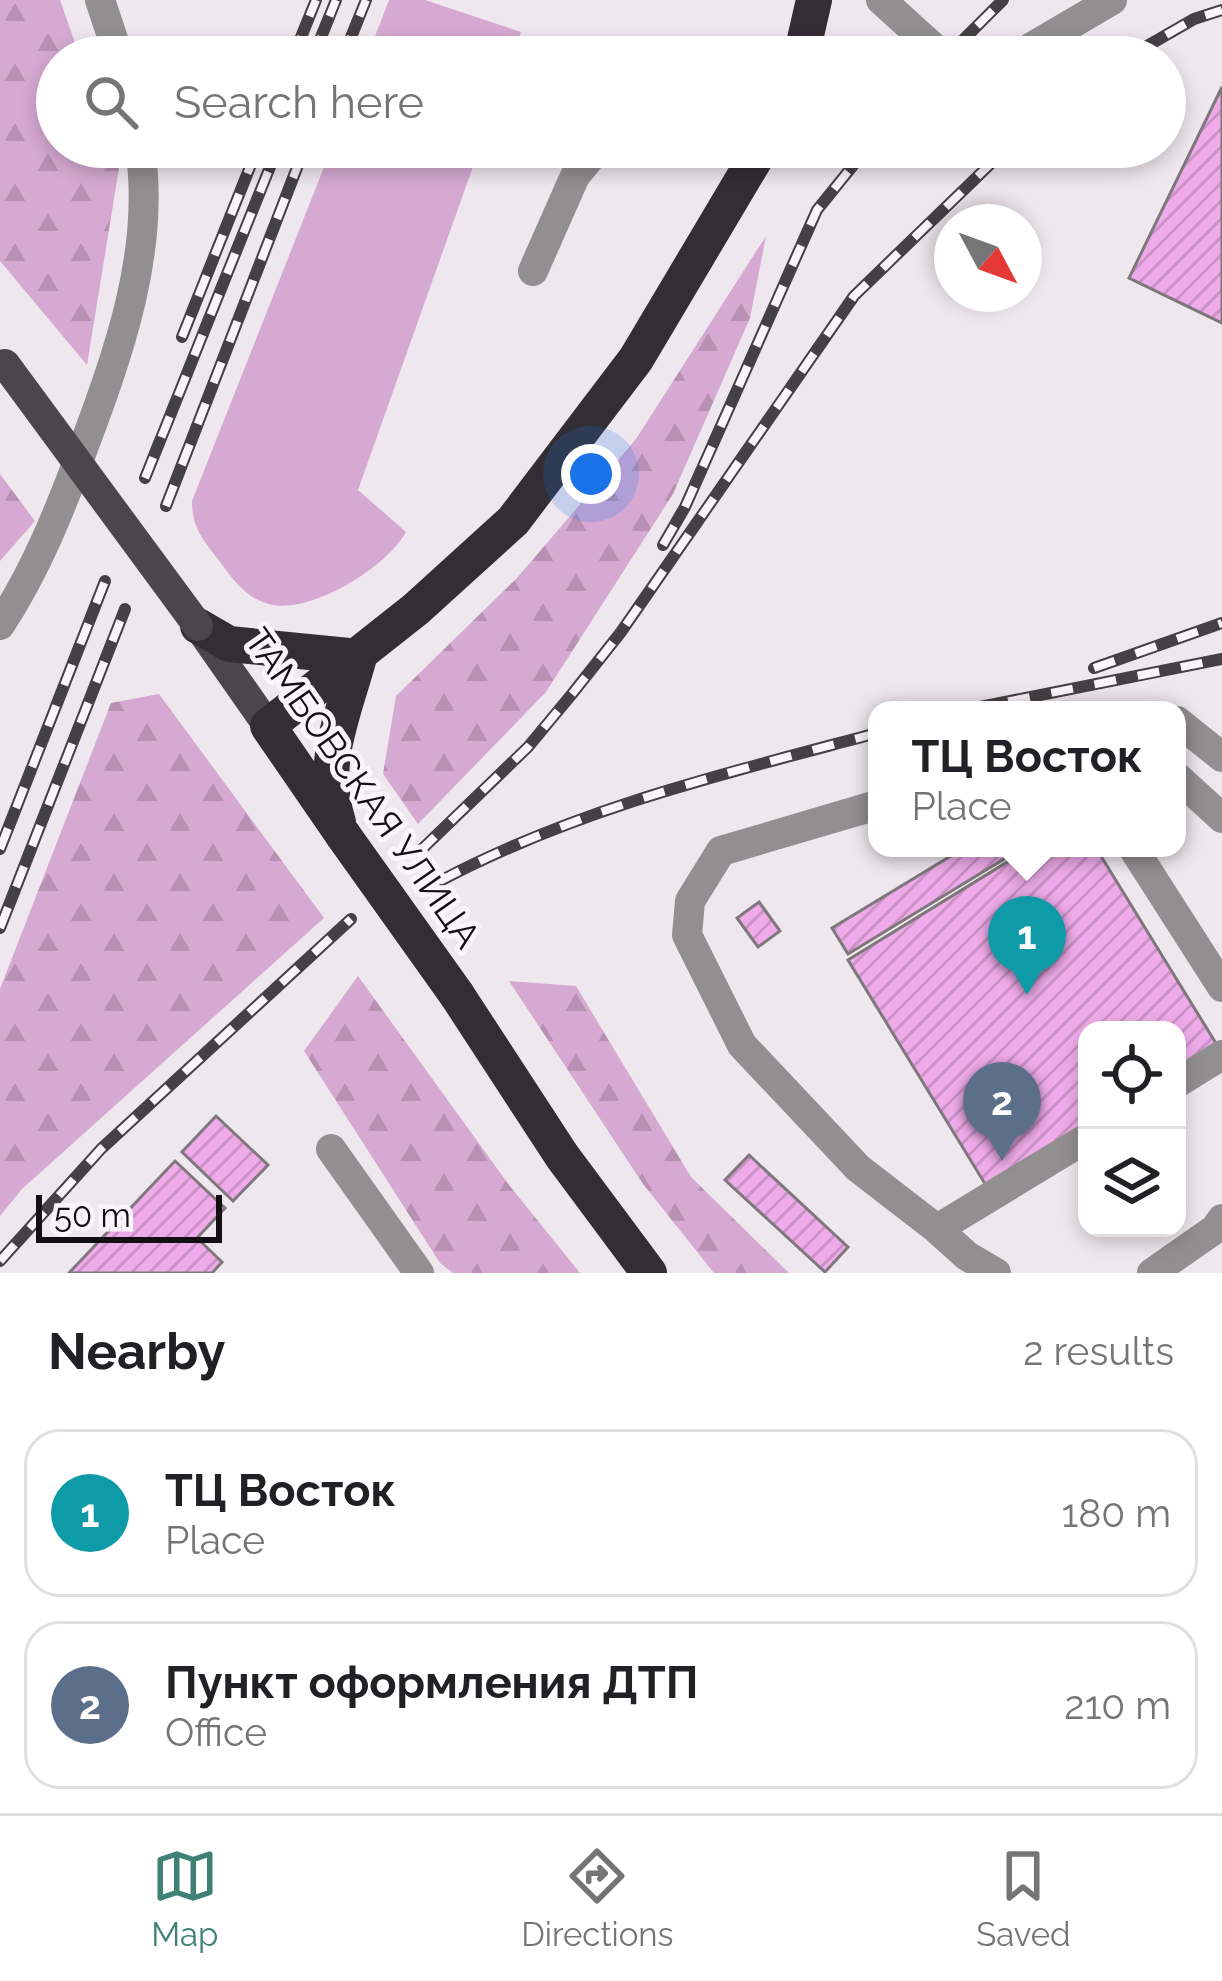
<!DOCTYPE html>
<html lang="en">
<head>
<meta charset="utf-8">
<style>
	body { margin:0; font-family:Raleway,sans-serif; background:#f2f2f2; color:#202124 }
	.controls { position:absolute; right:36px; bottom:36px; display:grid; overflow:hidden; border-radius:24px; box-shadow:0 6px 18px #0003 }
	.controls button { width:108px; height:108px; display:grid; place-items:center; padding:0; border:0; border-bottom:3px solid #e0e0e0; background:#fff; color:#202124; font:60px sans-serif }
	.compass { position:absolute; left:934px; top:204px; width:108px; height:108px; border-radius:50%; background:#fff; box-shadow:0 6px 18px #0003; rotate:131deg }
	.scale { position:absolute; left:36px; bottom:30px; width:186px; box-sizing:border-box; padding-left:12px; border:6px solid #121012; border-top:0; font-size:33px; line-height:42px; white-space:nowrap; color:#121012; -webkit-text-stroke:9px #fbf4fa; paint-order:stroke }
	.you { position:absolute; left:591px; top:474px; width:42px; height:42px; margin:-30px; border:9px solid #fff; border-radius:50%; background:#1a73e8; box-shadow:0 0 0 18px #1a73e833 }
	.badge { display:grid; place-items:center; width:78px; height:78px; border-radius:50%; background:#3f8275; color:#fff; font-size:39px; font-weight:700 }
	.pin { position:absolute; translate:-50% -99px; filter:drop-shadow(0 3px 6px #0008) }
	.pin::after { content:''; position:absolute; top:63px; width:42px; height:36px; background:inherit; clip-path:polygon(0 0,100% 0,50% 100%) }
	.popup { position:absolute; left:868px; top:701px; width:318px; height:156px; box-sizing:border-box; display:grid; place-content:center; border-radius:24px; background:#fff; filter:drop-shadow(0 3px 9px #0005); font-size:39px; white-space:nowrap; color:#757577 }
	.popup b { font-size:45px; color:#202124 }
	.popup::after { content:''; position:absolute; left:50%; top:100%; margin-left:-24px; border:24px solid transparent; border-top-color:#fff }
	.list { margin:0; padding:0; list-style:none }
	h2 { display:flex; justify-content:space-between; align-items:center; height:156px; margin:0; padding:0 48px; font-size:51px }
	h2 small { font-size:39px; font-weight:400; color:#757577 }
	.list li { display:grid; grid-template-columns:78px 1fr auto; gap:36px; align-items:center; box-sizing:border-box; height:168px; margin:0 24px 24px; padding:0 24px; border:3px solid #e0e0e0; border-radius:36px }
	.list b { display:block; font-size:45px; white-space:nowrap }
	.list p { margin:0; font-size:39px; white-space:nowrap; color:#757577 }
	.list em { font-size:39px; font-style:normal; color:#757577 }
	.icon { flex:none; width:66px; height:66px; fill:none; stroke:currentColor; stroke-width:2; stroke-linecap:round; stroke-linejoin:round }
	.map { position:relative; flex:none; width:1222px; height:1273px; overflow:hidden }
	.search { position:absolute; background:#fff; box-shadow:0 6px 18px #0003; left:36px; right:36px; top:36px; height:132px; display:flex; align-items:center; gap:30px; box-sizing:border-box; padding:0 42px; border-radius:66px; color:#757577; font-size:45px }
	.sheet { height:540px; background:#fff }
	nav { display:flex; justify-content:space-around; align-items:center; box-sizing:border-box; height:168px; border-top:3px solid #e0e0e0; background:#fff; font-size:33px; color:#757577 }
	nav a { display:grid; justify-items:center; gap:6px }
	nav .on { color:#3f8275 }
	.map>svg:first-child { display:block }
</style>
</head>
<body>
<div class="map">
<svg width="1222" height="1273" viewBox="0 0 1222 1273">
	<defs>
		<pattern id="forest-firs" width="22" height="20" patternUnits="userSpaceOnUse" patternTransform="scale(3)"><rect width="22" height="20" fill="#d6a9d2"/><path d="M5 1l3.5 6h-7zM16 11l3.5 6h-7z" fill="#b790b3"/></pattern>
		<pattern id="building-hatch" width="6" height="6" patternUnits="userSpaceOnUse" patternTransform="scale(3)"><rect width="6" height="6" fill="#efabe9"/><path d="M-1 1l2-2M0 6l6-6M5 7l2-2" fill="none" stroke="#cc92c7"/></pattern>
	</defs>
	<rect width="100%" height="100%" fill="#eee7ed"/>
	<path fill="#d6a9d2" d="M389,0H425L521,32L512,57H367Z
		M332,147H480L358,490L406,532C387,567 314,612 273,605C246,600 232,578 217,558C202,538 192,527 192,501Z"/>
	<path fill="url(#forest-firs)" d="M0,0H60L80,57H57V147H112L119,168L87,365L0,261Z
		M766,236L750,318L673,494L546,692L418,824L383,774L396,696L517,578L636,439Z
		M0,474L35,521L0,561Z
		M159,694L324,918L22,1189L0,1216V989L111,703Z
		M358,976L509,1185L580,1273H453L440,1263L304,1051Z
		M509,981L576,986L691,1177L789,1273H714L643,1184Z"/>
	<path fill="url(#building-hatch)" stroke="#7e787d" stroke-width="3" d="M1222,87V323L1129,278Z
		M964,848H1022L848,954L832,928Z
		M1030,848H1096L1217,1045L1177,1070V1030H1087V1125L987,1187L848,960Z
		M759,902L780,931L758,947L737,918Z
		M216,1116L268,1165L233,1201L182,1152Z
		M749,1155L848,1247L825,1272L725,1180Z
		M175,1161L225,1208L197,1238L222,1262L212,1273H69Z"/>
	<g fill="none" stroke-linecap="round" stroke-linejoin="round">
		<path stroke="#928f91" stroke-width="30" d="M100,0L119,57
			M881,0L944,57
			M1015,57L1112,0
			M533,271L575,176L599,147
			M0,625C36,570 59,512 82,451C118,355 156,251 140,147
			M1177,721L1222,757
			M1177,777L1222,818
			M877,805L721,851L690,901L687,935L742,1045L858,1168L937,1229
			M1133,848L1222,987
			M1177,1083L1222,1055
			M331,1149L419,1273
			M996,1273L967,1256L937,1229L1087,1138
			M1152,1273L1215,1229L1222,1219"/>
		<path stroke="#4b464b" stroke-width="30" d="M198,626L268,726"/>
		<path stroke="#332e33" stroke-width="36" d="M801,57L814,0
			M198,626L229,644L359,657
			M338,822C319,764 344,713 359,657
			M343,835L268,726L416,609L513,521L636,359L762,147
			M457,995L562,1156L649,1273"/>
		<g stroke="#444144" stroke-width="12">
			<path id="rail" d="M293,57L316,0
				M313,57L336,0
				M343,57L366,0
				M946,57L1003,0
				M1128,57L1194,19L1222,10
				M182,337L258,147
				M145,478L278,147
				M166,506L305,147
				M663,545L685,507L817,210L868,147
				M1094,668L1222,623
				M965,710L1222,659
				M0,849L105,581
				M419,852L528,747L572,694L621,632L854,296L1008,147
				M440,881C578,808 727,773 877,733
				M0,928L125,609
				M0,1261L101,1149L351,919"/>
		</g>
		<use href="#rail" stroke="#fbf4fa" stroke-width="8" stroke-dasharray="22" stroke-linecap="butt"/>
		<path stroke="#4b464b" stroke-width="30" d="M5,364L198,626"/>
		<path stroke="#332e33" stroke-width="36" d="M343,835L457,995"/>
	</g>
	<g text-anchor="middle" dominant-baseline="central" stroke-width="10" stroke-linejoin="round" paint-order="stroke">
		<g font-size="36" fill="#121012" stroke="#fbf4fa">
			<text transform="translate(363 788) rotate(55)">ТАМБОВСКАЯ УЛИЦА</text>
		</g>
	</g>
</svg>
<div class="controls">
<button><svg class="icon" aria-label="locate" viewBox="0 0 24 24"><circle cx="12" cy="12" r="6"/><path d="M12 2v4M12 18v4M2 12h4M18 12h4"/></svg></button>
<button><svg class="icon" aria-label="layers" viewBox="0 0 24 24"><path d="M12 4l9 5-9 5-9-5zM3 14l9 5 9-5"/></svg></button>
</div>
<svg class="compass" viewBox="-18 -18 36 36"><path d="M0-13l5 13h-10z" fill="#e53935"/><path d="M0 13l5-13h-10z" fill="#757577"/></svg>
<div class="scale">50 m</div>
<div class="you"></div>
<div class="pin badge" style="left:1027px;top:995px;background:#0f9aa8">1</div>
<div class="popup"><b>ТЦ Восток</b>Place</div>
<div class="pin badge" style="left:1002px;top:1161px;background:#5c6f8a">2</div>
<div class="search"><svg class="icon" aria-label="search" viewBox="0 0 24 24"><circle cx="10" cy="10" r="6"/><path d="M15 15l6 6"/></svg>Search here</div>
</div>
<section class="sheet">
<h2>Nearby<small>2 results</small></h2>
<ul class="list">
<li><span class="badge" style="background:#0f9aa8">1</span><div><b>ТЦ Восток</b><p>Place</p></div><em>180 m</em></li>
<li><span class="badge" style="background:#5c6f8a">2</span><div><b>Пункт оформления ДТП</b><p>Office</p></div><em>210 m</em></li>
</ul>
</section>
<nav>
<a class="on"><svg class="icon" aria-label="map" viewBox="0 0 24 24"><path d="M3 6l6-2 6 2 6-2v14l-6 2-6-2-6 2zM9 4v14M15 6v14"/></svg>Map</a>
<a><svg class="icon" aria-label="directions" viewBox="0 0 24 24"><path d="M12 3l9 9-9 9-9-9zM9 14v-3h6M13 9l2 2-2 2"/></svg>Directions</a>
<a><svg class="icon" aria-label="saved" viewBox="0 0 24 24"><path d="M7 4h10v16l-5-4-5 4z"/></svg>Saved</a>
</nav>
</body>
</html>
